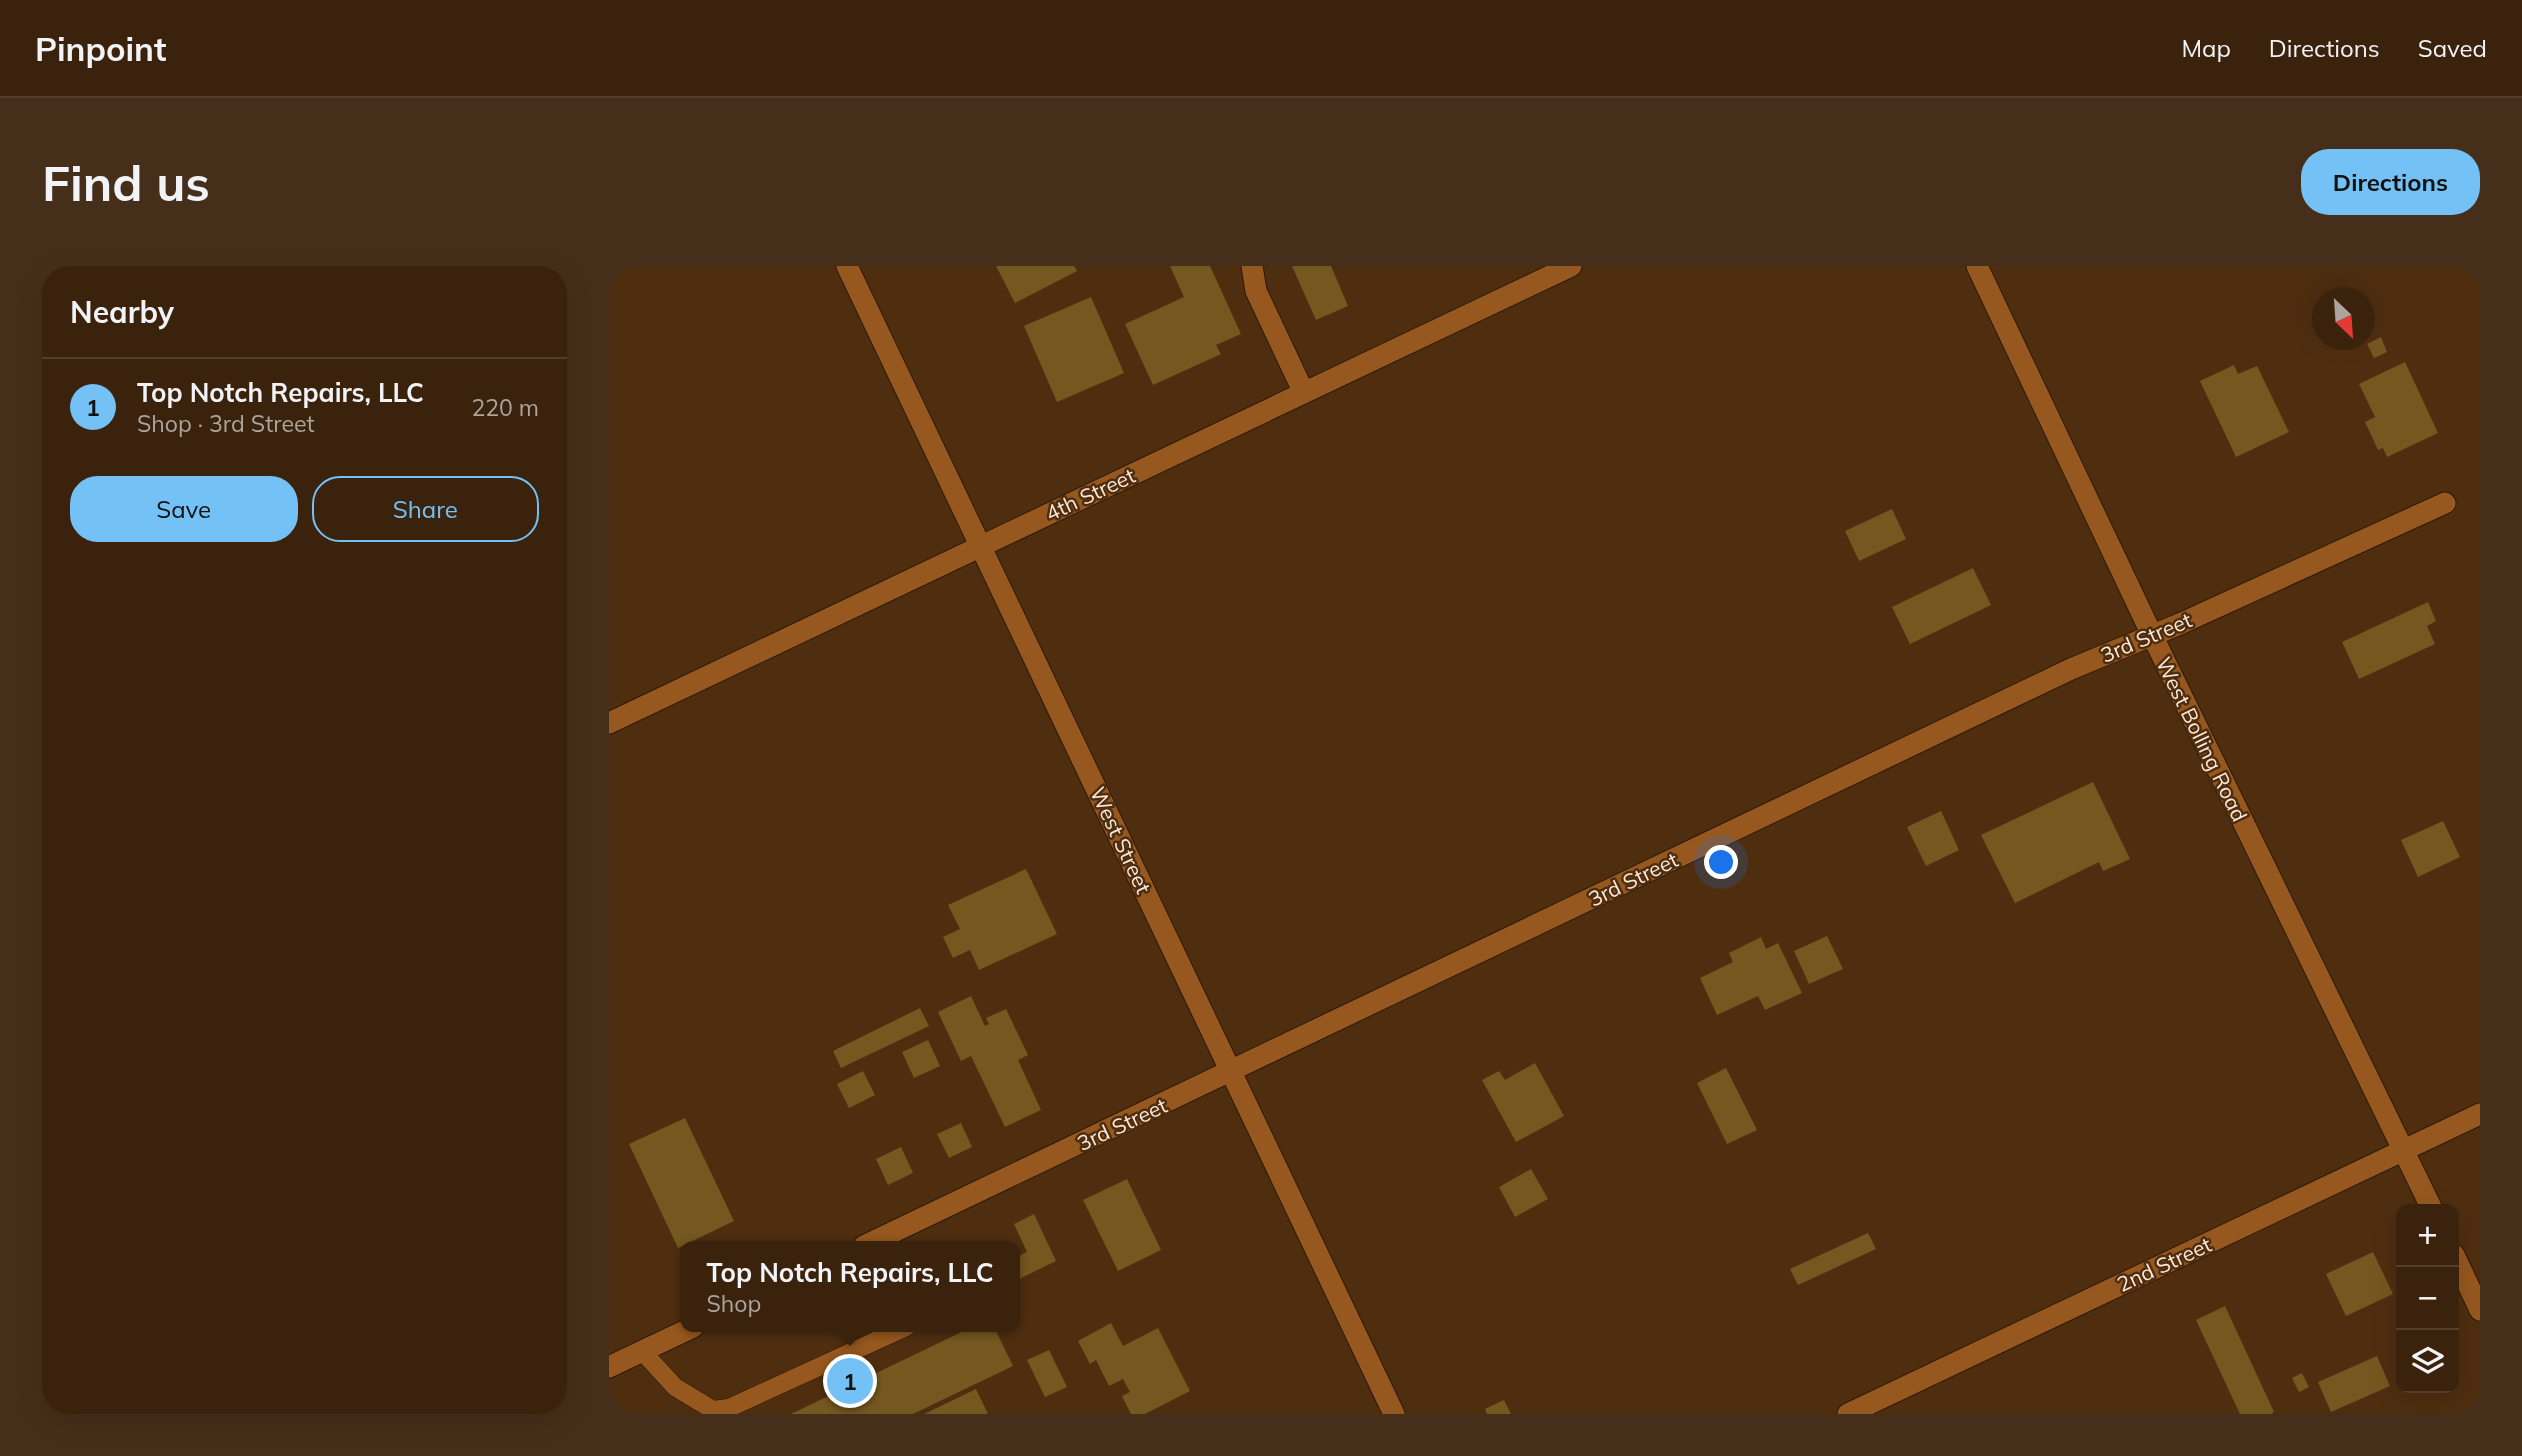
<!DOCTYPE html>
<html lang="en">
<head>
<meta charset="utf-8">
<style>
	body { margin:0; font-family:Mulish,sans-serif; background:#462f1a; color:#f1f3f6 }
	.controls { position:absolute; right:21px; bottom:21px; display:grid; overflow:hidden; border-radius:14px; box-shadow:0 7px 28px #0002 }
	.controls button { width:63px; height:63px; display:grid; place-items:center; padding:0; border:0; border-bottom:2px solid #543f2d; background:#3b220c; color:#f1f3f6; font:35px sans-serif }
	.compass { position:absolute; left:1703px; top:21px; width:63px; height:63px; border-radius:50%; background:#3b220c; box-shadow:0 7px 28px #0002; rotate:155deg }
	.you { position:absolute; left:1113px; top:597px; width:24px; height:24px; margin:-18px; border:5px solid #fff; border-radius:50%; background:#1a73e8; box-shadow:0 0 0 10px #1a73e833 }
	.badge { display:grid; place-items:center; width:46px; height:46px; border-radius:50%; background:#73c1f5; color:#111; font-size:23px; font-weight:700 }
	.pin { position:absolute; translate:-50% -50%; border:4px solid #fff; box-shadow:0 2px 7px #0006 }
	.popup { position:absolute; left:71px; top:975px; width:340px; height:91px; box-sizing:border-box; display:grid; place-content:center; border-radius:14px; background:#3b220c; filter:drop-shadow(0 2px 5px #0005); font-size:23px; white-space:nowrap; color:#aca49d }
	.popup b { font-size:26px; color:#f1f3f6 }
	.popup::after { content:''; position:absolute; left:50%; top:100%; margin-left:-14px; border:14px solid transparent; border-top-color:#3b220c }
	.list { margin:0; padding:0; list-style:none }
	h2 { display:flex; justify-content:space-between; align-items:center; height:91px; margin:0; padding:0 28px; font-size:30px }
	h2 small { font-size:23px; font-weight:400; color:#aca49d }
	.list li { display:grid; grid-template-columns:46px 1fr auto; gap:21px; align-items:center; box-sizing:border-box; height:98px; padding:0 28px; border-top:2px solid #543f2d }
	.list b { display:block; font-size:26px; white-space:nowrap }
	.list p { margin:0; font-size:23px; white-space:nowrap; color:#aca49d }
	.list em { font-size:23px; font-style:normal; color:#aca49d }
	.actions { display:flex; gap:14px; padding:21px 28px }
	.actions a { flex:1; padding:16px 0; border:2px solid #73c1f5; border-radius:28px; text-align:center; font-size:24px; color:#73c1f5 }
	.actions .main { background:#73c1f5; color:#111 }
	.icon { flex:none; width:38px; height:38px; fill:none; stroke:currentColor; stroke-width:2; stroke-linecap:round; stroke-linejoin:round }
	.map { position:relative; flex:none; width:1871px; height:1148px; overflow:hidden; border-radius:28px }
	header { display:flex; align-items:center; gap:42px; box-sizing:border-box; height:98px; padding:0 35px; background:#3b220c; border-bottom:2px solid #543f2d }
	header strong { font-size:33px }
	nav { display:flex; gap:38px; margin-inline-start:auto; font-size:24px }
	.intro { display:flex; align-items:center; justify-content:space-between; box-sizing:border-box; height:168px; padding:0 42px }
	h1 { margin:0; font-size:49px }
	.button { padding:18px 32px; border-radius:28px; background:#73c1f5; color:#111; font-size:24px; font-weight:700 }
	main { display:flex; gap:42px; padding:0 42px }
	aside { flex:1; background:#3b220c; border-radius:28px; box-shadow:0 7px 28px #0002 }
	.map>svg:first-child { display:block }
</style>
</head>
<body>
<header>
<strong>Pinpoint</strong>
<nav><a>Map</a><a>Directions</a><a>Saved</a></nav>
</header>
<div class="intro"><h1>Find us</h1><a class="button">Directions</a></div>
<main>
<aside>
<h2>Nearby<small></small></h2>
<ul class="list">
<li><span class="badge">1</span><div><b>Top Notch Repairs, LLC</b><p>Shop · 3rd Street</p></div><em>220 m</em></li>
</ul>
<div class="actions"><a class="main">Save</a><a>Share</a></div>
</aside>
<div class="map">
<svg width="1871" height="1148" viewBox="0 0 1871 1148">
	<rect width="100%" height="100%" fill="#4f2e10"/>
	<path fill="#755720" d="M387,0H465L468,5L406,37Z
		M561,0H601L632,68L607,79L612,88L544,119L516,58L575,31Z
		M683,0H722L739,40L707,54Z
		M482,31L515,107L448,136L415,60Z
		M1772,71L1778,86L1765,92L1758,78Z
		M1796,96L1829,167L1778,191L1774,182L1769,184L1756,156L1766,151L1750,118Z
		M1625,99L1629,108L1648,100L1680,166L1627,191L1591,115Z
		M1283,243L1297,273L1250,295L1236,265Z
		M1364,302L1382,339L1301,378L1283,341Z
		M1819,336L1827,355L1818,360L1826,378L1750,413L1733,376Z
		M1484,516L1521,593L1494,605L1490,596L1406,637L1372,569Z
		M1332,545L1350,584L1317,600L1298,561Z
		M1834,555L1851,591L1809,611L1792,574Z
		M417,603L448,668L370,704L361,684L344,692L334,671L351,663L339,639Z
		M1218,670L1234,703L1200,718L1185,685Z
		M1152,671L1157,683L1169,677L1193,727L1156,744L1149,730L1108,749L1091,712L1124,696L1120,687Z
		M362,730L376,760L380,758L377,752L397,743L419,789L409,794L432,844L396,861L362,790L352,795L329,746Z
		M311,742L320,760L232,802L224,785Z
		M319,774L331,800L305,812L293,786Z
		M926,797L955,850L907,876L873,814L890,805L896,814Z
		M1117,802L1148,864L1118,878L1088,817Z
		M254,805L266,829L240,842L228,818Z
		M76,852L125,955L69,982L20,878Z
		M352,857L363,881L340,892L328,868Z
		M292,881L304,907L279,919L267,893Z
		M922,903L939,933L906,951L890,921Z
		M518,913L552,984L509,1005L474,934Z
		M425,948L447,995L406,1015V992L418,986L405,958Z
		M1259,967L1267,983L1189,1019L1181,1003Z
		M1764,986L1784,1028L1737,1050L1717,1008Z
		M1616,1040L1665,1146L1662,1148H1631L1587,1054Z
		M502,1057L514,1080L549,1062L581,1125L536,1148H522L513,1130L521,1126L514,1113L500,1120L487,1094L481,1098L469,1075Z
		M363,1061H385L404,1100L304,1148H182Z
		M440,1084L458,1121L436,1131L418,1094Z
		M1768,1090L1781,1120L1722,1146L1709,1116Z
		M1693,1107L1700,1121L1690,1126L1683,1112Z
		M367,1123L379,1148H315Z
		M895,1134L902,1148H878L876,1143Z"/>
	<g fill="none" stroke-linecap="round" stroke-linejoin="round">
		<g stroke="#2d1907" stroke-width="19">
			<path id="lane" d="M33,1085L66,1121L104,1144L120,1142L297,1061"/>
		</g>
		<g stroke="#2d1907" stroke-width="23">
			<path id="street" d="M643,0L647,25L695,127
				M1368,0L1543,369L1823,943
				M0,457L962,0
				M255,980L1462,403L1573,357L1836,237
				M1845,989L1871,1044
				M0,1101L84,1061
				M1239,1148L1871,848"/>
		</g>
		<g stroke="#2d1907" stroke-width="23">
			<path id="secondary" d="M238,0L785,1148"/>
		</g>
		<use href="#lane" stroke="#96581e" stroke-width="18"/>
		<use href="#street" stroke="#96581e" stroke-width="21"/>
		<use href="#secondary" stroke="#96581e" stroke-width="21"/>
	</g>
	<g text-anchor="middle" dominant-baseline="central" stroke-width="5" stroke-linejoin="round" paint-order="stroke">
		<g font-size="21" fill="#fee9d8" stroke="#4f2e10">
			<text transform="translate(481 228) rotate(-25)">4th Street</text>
			<text transform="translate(1537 371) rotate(-23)">3rd Street</text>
			<text transform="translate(1593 473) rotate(64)">West Bolling Road</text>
			<text transform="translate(512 574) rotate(65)">West Street</text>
			<text transform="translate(1024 613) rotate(-26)">3rd Street</text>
			<text transform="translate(513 858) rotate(-25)">3rd Street</text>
			<text transform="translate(1555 998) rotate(-25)">2nd Street</text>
		</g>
	</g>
</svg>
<div class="controls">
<button>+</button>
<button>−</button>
<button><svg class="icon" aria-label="layers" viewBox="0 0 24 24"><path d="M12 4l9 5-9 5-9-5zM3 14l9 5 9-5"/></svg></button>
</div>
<svg class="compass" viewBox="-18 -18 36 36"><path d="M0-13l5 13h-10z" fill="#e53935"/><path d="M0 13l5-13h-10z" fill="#aca49d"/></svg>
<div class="you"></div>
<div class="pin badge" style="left:241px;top:1115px">1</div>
<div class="popup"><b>Top Notch Repairs, LLC</b>Shop</div>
</div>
</main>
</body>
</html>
